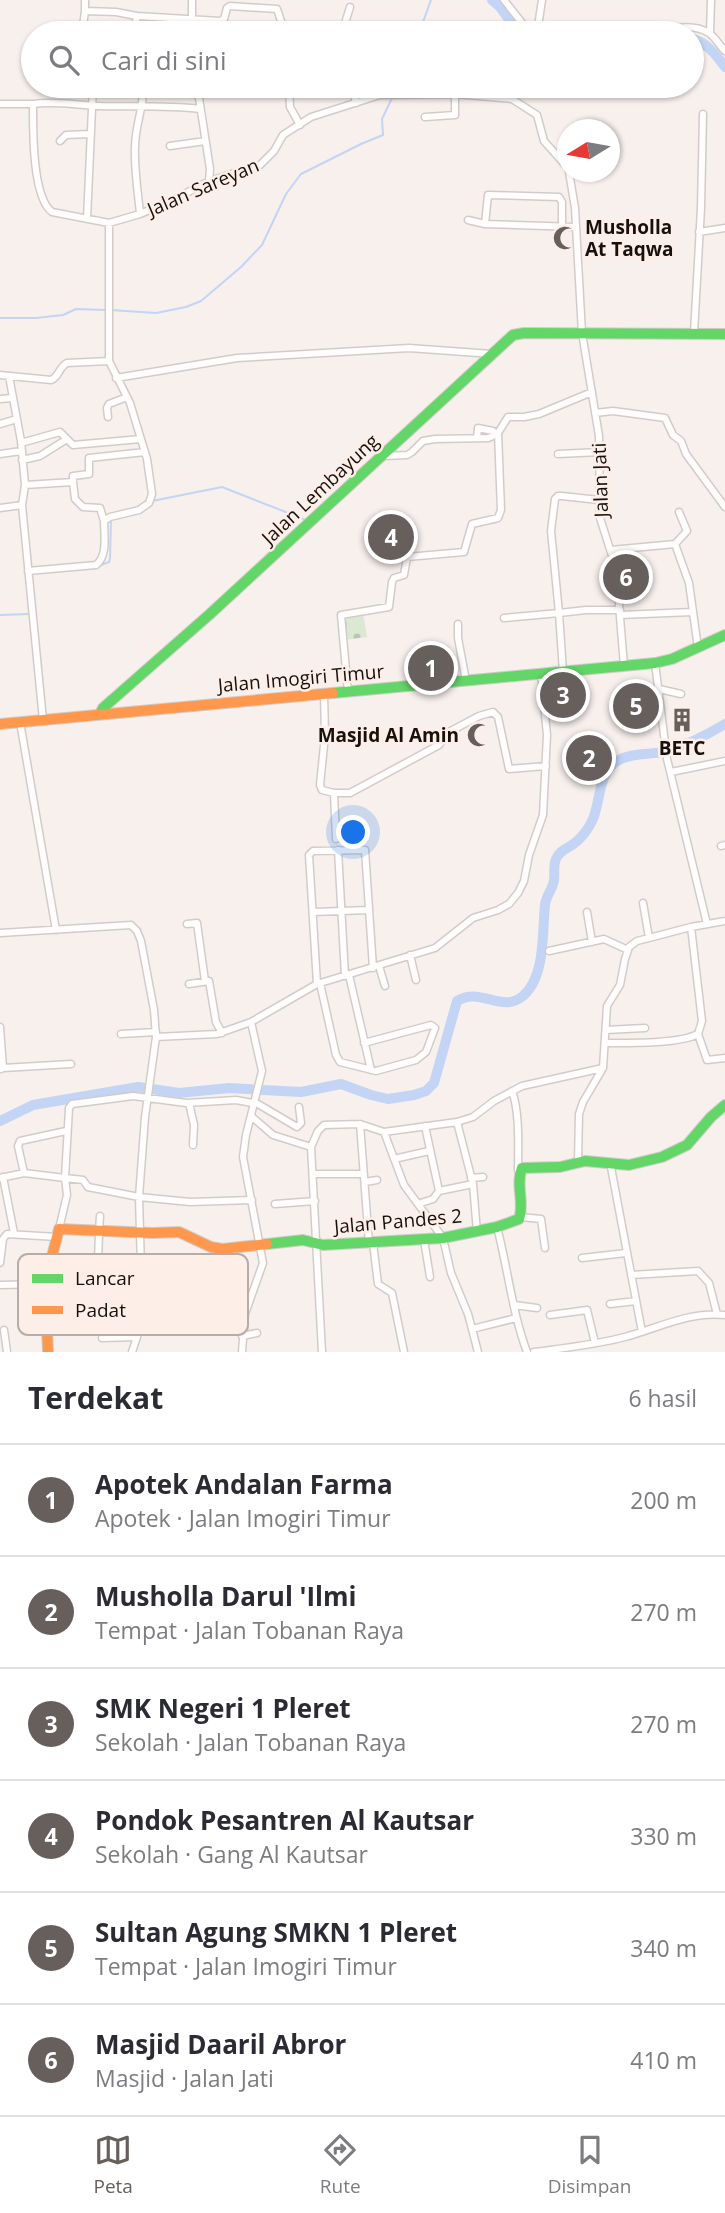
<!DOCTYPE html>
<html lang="id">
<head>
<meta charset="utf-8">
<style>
	body { margin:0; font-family:"Open Sans",sans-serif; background:#f7f7f7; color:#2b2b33 }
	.compass { position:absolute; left:557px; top:119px; width:63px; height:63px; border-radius:50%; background:#fff; box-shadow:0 2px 5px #0004; rotate:259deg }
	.you { position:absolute; left:354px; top:833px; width:24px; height:24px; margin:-18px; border:5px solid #fff; border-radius:50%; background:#1a73e8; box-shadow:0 0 0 10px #1a73e833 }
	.badge { display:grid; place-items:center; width:46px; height:46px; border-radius:50%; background:#665f5c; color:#fff; font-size:23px; font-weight:700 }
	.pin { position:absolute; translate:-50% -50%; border:4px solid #fff; box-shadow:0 2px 7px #0006 }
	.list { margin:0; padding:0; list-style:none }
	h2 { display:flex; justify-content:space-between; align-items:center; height:91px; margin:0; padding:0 28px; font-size:30px }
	h2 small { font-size:23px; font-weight:400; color:#7c7c81 }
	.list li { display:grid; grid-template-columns:46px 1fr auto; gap:21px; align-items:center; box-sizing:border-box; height:112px; padding:0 28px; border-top:2px solid #e1e1e2 }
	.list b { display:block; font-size:26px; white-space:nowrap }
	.list p { margin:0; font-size:23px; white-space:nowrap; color:#7c7c81 }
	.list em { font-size:23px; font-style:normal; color:#7c7c81 }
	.icon { flex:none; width:38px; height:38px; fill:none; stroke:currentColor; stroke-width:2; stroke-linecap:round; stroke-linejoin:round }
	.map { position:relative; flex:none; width:725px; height:1352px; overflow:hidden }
	.search { position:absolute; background:#fff; box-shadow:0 2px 5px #0004; left:21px; right:21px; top:21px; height:77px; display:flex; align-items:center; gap:18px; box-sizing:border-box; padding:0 24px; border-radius:38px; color:#7c7c81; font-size:26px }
	.sheet { height:763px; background:#fff }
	nav { display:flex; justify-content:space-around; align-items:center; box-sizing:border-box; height:98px; border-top:2px solid #e1e1e2; background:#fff; font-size:19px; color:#7c7c81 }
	nav a { display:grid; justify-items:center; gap:4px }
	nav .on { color:#665f5c }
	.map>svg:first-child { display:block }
</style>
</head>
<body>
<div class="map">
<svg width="725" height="1352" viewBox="0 0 725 1352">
	<defs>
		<pattern id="cemetery-stones" width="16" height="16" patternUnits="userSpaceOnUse" patternTransform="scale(1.75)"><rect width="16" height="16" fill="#dbe9d3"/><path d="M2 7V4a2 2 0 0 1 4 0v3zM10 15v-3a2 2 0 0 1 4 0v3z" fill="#bbc7b4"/></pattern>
	</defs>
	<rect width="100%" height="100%" fill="#f8f0ed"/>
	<path fill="url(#cemetery-stones)" d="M363,613L367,637L344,640L342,615Z"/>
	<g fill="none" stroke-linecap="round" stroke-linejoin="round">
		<path stroke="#c3d4f5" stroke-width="2" d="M419,33L431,0
			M406,91L418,86
			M111,310L156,313L186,307L201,301L241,267L262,245L286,194L301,174L361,144L383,135L382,119L392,98
			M0,318H36L63,315L76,309L106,310
			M152,501L222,487L306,520
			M101,565L109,562L110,559L111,520
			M0,615L30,614"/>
		<path stroke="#c3d4f5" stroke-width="10" d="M492,0L500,7L519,33
			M692,39C707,42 716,55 725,67
			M0,1121L33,1105L138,1087L179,1093L229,1088L301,1092L341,1084L371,1095L388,1099L414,1095L426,1091L434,1083L457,1001C481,986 501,1014 523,996C546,976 542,932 545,905C546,895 553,889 554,880C555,873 553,865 556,859C559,851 566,849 572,845C580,840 588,830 592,821C600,804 598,781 611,766C625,751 649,756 667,751C687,745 707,735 725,724"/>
		<g stroke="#d2ccc9" stroke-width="9">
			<path id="street" d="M85,0V11
				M504,0L530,33
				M82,33L85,11L116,12L137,16
				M134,33L137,16L220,21L224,19L227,8L230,6L277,9L282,24L276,33
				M189,33L192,18V0
				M342,33L350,7
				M537,33L542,0
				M656,33C673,28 693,23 709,33C715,37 720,46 725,51
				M710,33L711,0
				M189,86L195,90L199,98L210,169L209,181
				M289,86L290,107L300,125
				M352,86L356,103
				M143,87L185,86
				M195,90L215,86
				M0,104H33C33,129 32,197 52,212L109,223L140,214L173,200L209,181L260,165L274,151L283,135L311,117L380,95L455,94L512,99L537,115L544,141L568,168
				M33,104C54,101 76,105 98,106C133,107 166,105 200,109
				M425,117L455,115V94
				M60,141L66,135L90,134
				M170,146L205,141
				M569,172L575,208L582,333L599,436L600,518L616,568L624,666
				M140,214C138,192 134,169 135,147C135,125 144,108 143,86
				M87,219L93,86
				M468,220L485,224L576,227
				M485,224L488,195L559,197L562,202V227
				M699,232L725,228
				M694,333L701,208L703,114
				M0,375L51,380C59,377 59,367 67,363L109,361
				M9,376L21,441L25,485
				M116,378L237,358L409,348L492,354
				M0,399L12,398
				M595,413L613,411L665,418L673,435L681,441L686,454L725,507
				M108,417L107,408L109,404L127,397
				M0,424L17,419
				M21,443L60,432L73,445L141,439
				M0,454L21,451
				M558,454L600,452
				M384,456L407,455L412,452L423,441L435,439L488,438L493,436V431L478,428L477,438
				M22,460L40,456L67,439
				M73,482V476L89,474V458L145,452
				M22,505L25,485L73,482L75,499L83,507L100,508L104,521
				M0,508L22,505L43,720
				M675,544L689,583L698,648
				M611,550L675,544L687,531L679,512
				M28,571L96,565C108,556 104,535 104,521L110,517L139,510L149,503L152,494L147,459L130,403L109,361V223
				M620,615L692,612
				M504,618L559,613L551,531L555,499L558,496H562L599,500
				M458,624V638L466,681
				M655,663L667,759L707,924
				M563,672L559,613L586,610H620
				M659,689L681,694
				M348,692L341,615L389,607L392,582L394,578L404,575L407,557L464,552L472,524L498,518L501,510L498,433L508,417H524L539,414L592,392
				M324,694L325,735L320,785L322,790L334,793H350L439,745L449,732L479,716L493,712L498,717L509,769L546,766
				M20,722L56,930
				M671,772L725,761
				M334,793L336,839
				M721,846L725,845
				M338,850L345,976
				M643,903L649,938
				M313,912L369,910
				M587,912L592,942
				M187,924L197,923L205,981
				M0,933L131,925L137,931L141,941L154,1010L156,1037L145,1117L139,1197L142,1304L137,1337L132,1352
				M549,951L604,939L628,950
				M410,955L416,980
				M379,966L385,986
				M349,975L371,1070
				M320,983L336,1055L340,1062L376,1071L416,1060L426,1052L435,1028L431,1025L364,1043
				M189,984L209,981L216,1022L222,1033
				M317,984L309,855L313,851L365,850L373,968
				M0,1027L3,1068L1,1069
				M606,1030L645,1028
				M121,1034L156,1032
				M698,1034L707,1060L725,1058
				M156,1037L217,1034L251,1022L317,984L435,948L473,918L498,910L509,904L518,893L524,881L529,855L543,815L547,735L541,674
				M605,1043C629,1043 679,1044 698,1034L702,1021L691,927
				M3,1068L71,1064
				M512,1091C520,1112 518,1148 518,1170H520
				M189,1103L194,1125L193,1145
				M251,1116L273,1135L311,1147L322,1352
				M457,1122L473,1184L477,1232
				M360,1124L369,1243
				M425,1126L439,1191
				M384,1132L404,1185L443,1238L451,1273L468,1314L478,1352
				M311,1147L318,1131L324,1125L360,1124L384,1132L457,1122L473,1117L494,1101L522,1086L603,1068
				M394,1159L429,1151
				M578,1161L579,1114L583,1102L603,1068L607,1006L620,985L625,959L629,947L637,941L649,938L691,927L725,921
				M610,1162L642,1332
				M24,1173L18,1146L20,1141L66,1131
				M314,1174H364
				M3,1177L14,1233
				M0,1178L24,1173L65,1178L67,1195L59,1229
				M471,1178L483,1177
				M365,1182L377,1180
				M439,1191L473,1184
				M252,1200L190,1202L139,1197L88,1187L83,1180L65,1178L69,1108L72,1104L133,1096L186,1103L236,1100L258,1104L297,1127L301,1123L299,1107
				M275,1204L315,1201
				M418,1204L433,1199L439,1191
				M521,1217L541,1219L545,1248
				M497,1227C508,1269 512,1312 527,1352
				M99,1231L100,1216
				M424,1240L430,1277
				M373,1243L378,1284L392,1293L404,1352
				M582,1258L626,1253
				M0,1263L3,1239L7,1234L57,1237
				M631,1275L698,1271L709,1283L717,1314
				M143,1276L176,1274
				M46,1279L97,1284L99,1234
				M0,1285L45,1284
				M142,1304L168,1305
				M610,1304L636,1301
				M514,1305L537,1308
				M550,1315L587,1310L595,1343
				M472,1329L516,1318
				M4,1330L7,1352
				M242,1336L257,1333
				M102,1338L137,1337
				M242,1352L245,1314L263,1263L243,1157L246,1135L262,1071L251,1022
				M534,1352C564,1348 595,1345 625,1337C658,1328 690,1311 725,1315"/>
		</g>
		<g stroke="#d2ccc9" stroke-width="12">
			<path id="fast" d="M333,693L655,663L672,659L725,635
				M100,714L103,708L210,614L513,335L524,333L725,334
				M267,1244L303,1240L323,1245L443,1238L497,1227L519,1219C525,1202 515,1185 522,1168L560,1167L585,1161L629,1165L662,1157L687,1145L711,1117L725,1105"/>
		</g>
		<g stroke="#d2ccc9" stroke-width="12">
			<path id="slow" d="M0,724L333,693
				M48,1352L45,1284L59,1229L152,1233L179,1232L211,1247L222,1249L267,1244"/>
		</g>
		<use href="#street" stroke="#fefdfc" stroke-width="6"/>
		<use href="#fast" stroke="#63d668" stroke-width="10"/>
		<use href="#slow" stroke="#ff974d" stroke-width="10"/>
	</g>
	<defs>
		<g id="mosque-bare" transform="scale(1.89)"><path d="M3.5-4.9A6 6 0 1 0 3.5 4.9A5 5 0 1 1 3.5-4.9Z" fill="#665f5c" stroke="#fdefe8" stroke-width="2.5" paint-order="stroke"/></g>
		<g id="building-bare" transform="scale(1.89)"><path d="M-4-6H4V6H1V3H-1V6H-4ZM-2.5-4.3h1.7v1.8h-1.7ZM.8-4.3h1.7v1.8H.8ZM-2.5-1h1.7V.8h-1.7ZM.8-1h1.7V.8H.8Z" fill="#665f5c" stroke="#fdefe8" stroke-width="2.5" paint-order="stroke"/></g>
	</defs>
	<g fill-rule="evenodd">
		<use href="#mosque-bare" x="565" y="238"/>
		<use href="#building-bare" x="682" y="720"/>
		<use href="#mosque-bare" x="479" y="735"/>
	</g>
	<g text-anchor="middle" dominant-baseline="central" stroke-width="5" stroke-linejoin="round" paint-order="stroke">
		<g font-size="19" fill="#17110e" stroke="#fdefe8">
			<text transform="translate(203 187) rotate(-23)">Jalan Sareyan</text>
			<text transform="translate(600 480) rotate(-92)">Jalan Jati</text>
			<text transform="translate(320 489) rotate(-43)">Jalan Lembayung</text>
			<text transform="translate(301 678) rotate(-5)">Jalan Imogiri Timur</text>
			<text transform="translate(398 1221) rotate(-5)">Jalan Pandes 2</text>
		</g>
		<g font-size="19" font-weight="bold" fill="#17110e" stroke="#fdefe8" text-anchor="start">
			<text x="585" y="227">Musholla<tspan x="585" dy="22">At Taqwa</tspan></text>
			<text x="459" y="735" text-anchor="end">Masjid Al Amin</text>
			<text x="682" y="748" text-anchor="middle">BETC</text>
		</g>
	</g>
	<rect x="18" y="1254" width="230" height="81" rx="10" fill="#fdefe8" stroke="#b8aca7" stroke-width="2"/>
	<rect x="32" y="1274" width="31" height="9" fill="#63d668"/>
	<rect x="32" y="1306" width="31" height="8" fill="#ff974d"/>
	<g font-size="19" fill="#17110e">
		<text x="75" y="1285">Lancar</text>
		<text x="75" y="1317">Padat</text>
	</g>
</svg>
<svg class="compass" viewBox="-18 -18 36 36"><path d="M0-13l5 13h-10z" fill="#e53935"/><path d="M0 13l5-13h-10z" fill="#7c7c81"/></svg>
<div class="you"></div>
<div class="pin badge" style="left:431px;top:668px">1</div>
<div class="pin badge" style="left:589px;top:758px">2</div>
<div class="pin badge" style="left:563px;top:695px">3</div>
<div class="pin badge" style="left:391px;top:537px">4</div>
<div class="pin badge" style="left:636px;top:706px">5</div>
<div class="pin badge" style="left:626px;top:577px">6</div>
<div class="search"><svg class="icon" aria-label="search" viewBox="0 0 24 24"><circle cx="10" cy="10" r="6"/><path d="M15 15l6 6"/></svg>Cari di sini</div>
</div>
<section class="sheet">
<h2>Terdekat<small>6 hasil</small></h2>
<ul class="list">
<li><span class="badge">1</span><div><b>Apotek Andalan Farma</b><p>Apotek · Jalan Imogiri Timur</p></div><em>200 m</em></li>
<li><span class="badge">2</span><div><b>Musholla Darul 'Ilmi</b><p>Tempat · Jalan Tobanan Raya</p></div><em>270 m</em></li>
<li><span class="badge">3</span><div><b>SMK Negeri 1 Pleret</b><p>Sekolah · Jalan Tobanan Raya</p></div><em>270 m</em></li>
<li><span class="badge">4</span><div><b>Pondok Pesantren Al Kautsar</b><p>Sekolah · Gang Al Kautsar</p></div><em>330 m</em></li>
<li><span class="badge">5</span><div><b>Sultan Agung SMKN 1 Pleret</b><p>Tempat · Jalan Imogiri Timur</p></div><em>340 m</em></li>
<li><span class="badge">6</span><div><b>Masjid Daaril Abror</b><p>Masjid · Jalan Jati</p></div><em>410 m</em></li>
</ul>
</section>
<nav>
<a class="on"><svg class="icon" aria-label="map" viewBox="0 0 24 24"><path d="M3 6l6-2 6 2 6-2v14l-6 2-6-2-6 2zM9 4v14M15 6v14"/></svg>Peta</a>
<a><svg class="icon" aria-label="directions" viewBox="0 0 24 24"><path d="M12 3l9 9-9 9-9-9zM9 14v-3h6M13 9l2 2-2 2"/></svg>Rute</a>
<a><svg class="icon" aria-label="saved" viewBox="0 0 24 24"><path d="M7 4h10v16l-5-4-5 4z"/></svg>Disimpan</a>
</nav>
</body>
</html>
